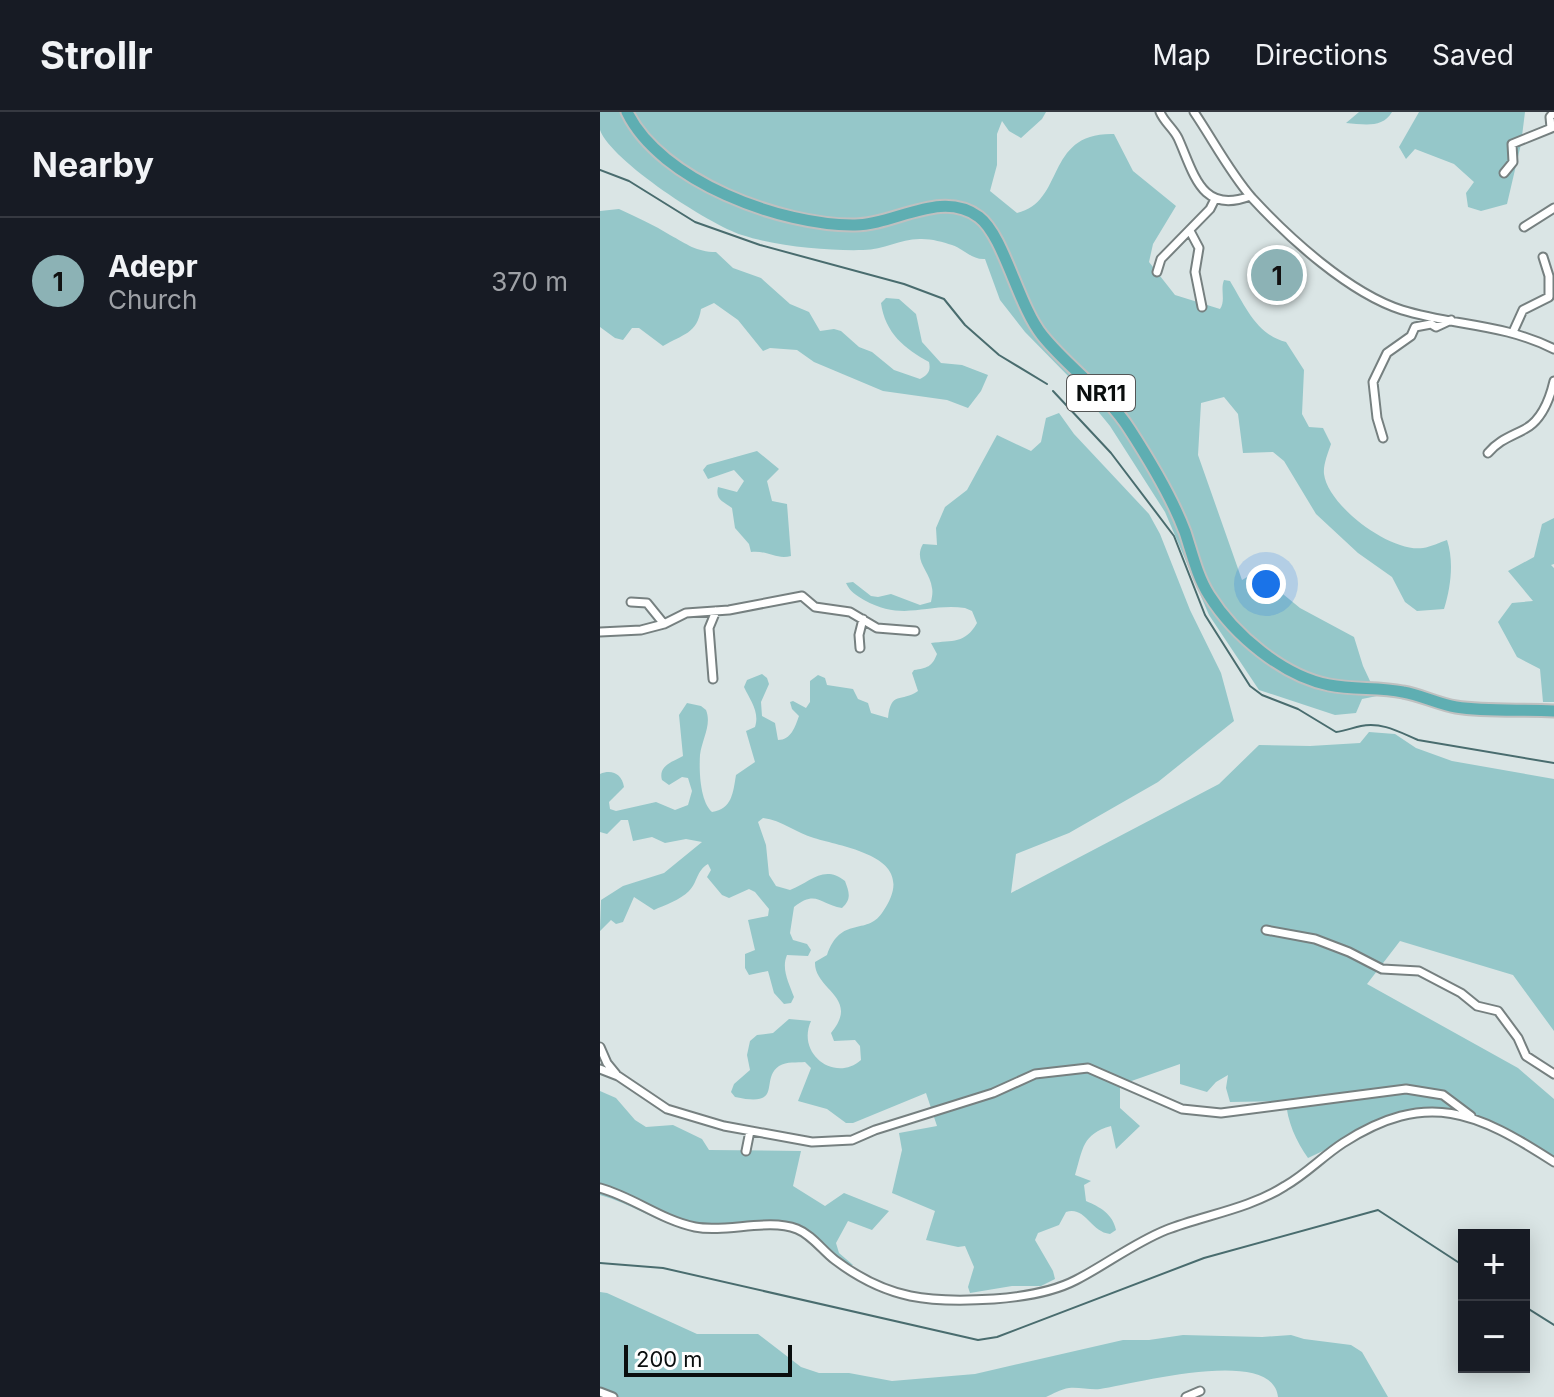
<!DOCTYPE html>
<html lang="en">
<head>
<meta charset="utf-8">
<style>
	body { margin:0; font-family:Inter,sans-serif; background:#20242c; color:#f1f3f6 }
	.controls { position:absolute; right:24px; bottom:24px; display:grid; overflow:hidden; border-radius:0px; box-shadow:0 4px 20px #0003 }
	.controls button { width:72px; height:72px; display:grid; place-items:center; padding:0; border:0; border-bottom:2px solid #363941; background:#171b24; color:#f1f3f6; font:40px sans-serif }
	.scale { position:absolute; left:24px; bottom:20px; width:168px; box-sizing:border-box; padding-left:8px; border:4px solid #0a0e0e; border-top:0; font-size:22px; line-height:28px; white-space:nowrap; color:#0a0e0e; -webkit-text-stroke:6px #fff; paint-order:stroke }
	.you { position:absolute; left:666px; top:472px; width:28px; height:28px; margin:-20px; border:6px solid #fff; border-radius:50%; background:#1a73e8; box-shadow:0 0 0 12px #1a73e833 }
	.badge { display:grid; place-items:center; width:52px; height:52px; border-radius:50%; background:#8cb2b5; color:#111; font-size:26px; font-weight:700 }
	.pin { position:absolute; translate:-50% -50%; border:4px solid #fff; box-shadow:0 2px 8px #0006 }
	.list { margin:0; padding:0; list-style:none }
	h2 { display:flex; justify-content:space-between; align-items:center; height:104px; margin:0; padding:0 32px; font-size:34px }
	h2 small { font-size:26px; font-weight:400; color:#9ea1a6 }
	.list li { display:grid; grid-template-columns:52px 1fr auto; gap:24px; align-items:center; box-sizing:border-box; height:128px; padding:0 32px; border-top:2px solid #363941 }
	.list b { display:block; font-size:30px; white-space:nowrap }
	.list p { margin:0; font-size:26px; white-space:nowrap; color:#9ea1a6 }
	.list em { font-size:26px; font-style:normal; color:#9ea1a6 }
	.map { position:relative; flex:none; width:954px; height:1285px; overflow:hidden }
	header { display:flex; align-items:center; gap:48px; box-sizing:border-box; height:112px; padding:0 40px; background:#171b24; border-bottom:2px solid #363941 }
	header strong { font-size:38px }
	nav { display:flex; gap:44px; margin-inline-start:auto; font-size:28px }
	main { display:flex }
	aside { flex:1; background:#171b24 }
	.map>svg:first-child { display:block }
</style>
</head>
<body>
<header>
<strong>Strollr</strong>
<nav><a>Map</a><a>Directions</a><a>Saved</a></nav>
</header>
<main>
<aside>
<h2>Nearby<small></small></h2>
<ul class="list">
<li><span class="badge">1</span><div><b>Adepr</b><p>Church</p></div><em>370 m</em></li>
</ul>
</aside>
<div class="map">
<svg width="954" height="1285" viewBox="0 0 954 1285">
	<rect width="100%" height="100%" fill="#dae5e5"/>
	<path fill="#95c7c9" d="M0,0H446L442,7L421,26L409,19L402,9L397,22V53L390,79L417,101C466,90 444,20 514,22L533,59L576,94L553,132L549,150L575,183L620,197C626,188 620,178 624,168L630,169C645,194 657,223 686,230L704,258L702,302L709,315L723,316L731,332C728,341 723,353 724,362C728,394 791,441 823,436C831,435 840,430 847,428C854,449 851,475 844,497L817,499L805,490L792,465L758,441L716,402L684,349L673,340L643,341L638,302L624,285L601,291L598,343L642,468L656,460L700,496L754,525L763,554L777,584L762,587L756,601L735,603L659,578L609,503L565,400L510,314L474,270L425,220L400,188L385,147C372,148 364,137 352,133C343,130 332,127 322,127C301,126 285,138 263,138C228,139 175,134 142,123C110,113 11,49 0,18C0,13 0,5 0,0Z
		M759,0H792C782,17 763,12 746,11Z
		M819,0H925L921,32L907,92L881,99L868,95L866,81L874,70L854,52L815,37L806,47L799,35Z
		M19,97C36,105 54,113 70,123C87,132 96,140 116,140L133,156L161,166L190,192L209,200L220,219L234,217L241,219L259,235L272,240L294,258L320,267C328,263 331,259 329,250C305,237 285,221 281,191L286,186L299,187L316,202L322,230L341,251L362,253L388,263L381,279L368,296L347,288L283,279L214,250L197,238L170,236L163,239L138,208L114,191L101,197C97,222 83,222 63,234L39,216H32L23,228L15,226L0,215V99Z
		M459,301L474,322L549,402L560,422L590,498L621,561L634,609L558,670L469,721L416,742L411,781L619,672L659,633L710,634L760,631L769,620L795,622L816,636L852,649L954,667V919L913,863L800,829L767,872L918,956L954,987V1050L904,1019L844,1000L797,1004L708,1046C696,1029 687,1009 686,989L630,990L626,976L628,963L616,970L607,980L580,972V952L520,973V996L540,1014L516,1037L511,1014C482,1022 483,1037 475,1063L491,1069L484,1073L486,1089C500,1095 513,1102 516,1118L510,1122C490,1120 486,1094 466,1100L459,1113L438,1121L435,1128L453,1159L455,1167L441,1174H412L370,1181L368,1175L374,1155L365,1134L358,1135L326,1128L335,1099L292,1081L302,1038L299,1021L337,1014L326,981L253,1011H246L227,997L198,989L211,956L205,950C197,951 187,949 179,954C159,968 185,996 135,985L131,980L134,972L150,958L147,943L150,929L157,923L173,921L189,907L211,909C196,942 235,971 261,948L260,934L255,928L234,929L231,921C261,885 214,878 215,850L227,843C241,803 266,824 282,801C321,746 251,737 214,726C196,721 182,708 163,706L158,710L166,733L169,763L176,774L190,778C210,771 223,752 245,769C249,780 252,787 242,796C220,793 217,777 194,795L190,821L193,828L207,832L211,838L208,844L187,843C181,857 189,871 194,885L191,891L184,892L174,881L168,859L149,863L145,856V842L155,838L148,808L168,804L169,797L155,780L149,777L129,786L122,783L107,765L111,758L108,752C96,759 98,770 89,779C80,788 65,793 54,798L34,785L23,810L16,812L11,808L0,819L1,788L23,774L64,761L102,730L86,727L65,731L52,725L33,729L28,708H21L7,722L0,720V662C12,657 22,662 24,675L9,690L10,697L16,699L56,690L75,698L88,693L92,679L88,666L82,665L69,673L62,668C58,654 72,650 83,644L79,603L87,591L101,594L106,598C112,613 102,627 100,643C99,659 100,689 112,700C132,697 133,681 136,663L155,650L146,619L155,615C160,600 150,588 144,575L147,568L162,562L167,566L169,572L161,590L162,604L175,611L178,628C191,628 195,615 199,604L192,597L190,590L193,589L206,596L210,590V569L218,563L225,566L227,573L253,577L258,587L268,591L271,601L288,606C291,578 301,591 318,579L312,561L314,558C327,556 332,555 337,542L331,531C353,528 365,532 377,511L372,499L365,496C326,491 304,510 264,488C256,483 250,480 246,471L253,470L271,484L278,485L291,482L320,493L331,490C332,485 333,480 332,476C330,459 313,449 323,432L337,433L336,416L345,395L367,378L397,323L431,339L441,330L446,306Z
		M157,339L179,357L167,369L172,389L187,392L191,444C176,448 167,438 151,440L149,432L135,416L132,396C123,389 115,388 118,375L137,380L144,369L134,358L108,367L103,358L107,353Z
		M954,406V452L951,453L954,456V590H943L940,557L917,545L898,510L912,491L933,489L908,459L934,445L942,412Z
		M0,979L16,986L35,1008L46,1015L73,1013L102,1027L109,1038L201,1039L193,1074L225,1094L244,1081L289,1099L272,1118L248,1109L236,1131L239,1141L253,1153L241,1158C228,1146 214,1130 198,1123C167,1108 121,1127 87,1118C57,1110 30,1091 0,1083Z
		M0,1180L7,1181L97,1222H158L201,1255L219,1261H249L292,1269L375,1262L523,1228H549L583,1223L662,1225L691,1223L704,1227L751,1233L762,1240L788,1285H678C673,1233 531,1273 500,1277C490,1278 479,1275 469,1276C461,1277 453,1282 446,1285H0Z"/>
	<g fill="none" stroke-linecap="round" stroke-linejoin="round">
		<path stroke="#496c6e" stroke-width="2" d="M0,58L29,69L95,110L160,133L304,172L344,187L365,213L399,243L447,272
			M453,279L511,341L574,424L605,503L650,574L662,583L698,597L736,620C744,619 752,616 761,614C783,610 799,620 818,628L954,651
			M0,1151L63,1156L378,1228L397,1225L604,1146L778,1098L864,1154
			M924,1194L954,1213"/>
		<g stroke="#768080" stroke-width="11">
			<path id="minor" d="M560,0C564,10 573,16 578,26C594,61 601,103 650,84
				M594,0C613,28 630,61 652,86C689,126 749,181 802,198C854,214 902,211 954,237
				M951,16L950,5L954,0
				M904,61L913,50L912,32L954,15
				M924,115L954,96
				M590,119L599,136L595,160L602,195
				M557,160L561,147L610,97L615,87
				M913,220L923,198L949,185V164L943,145
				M783,326L777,306L773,270L787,241L811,224L815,215L831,212L836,215L851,208
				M888,341C899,328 910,325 925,317C942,308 950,286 954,269
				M31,490L47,491L64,512
				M0,520L41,518L64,512L86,501L129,498L202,484L215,495L250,500L277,516L315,519
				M260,536L259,523L263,507
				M113,567L109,516L116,499
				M666,818L715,827L749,840L782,857L819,859L861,881L877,894L898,899L918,926L926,944L954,962
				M0,935L7,951L16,962
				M0,957L18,964L67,997L124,1014L212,1030L252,1028L275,1018L393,981L435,962L488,956L582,997L621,1001L806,977L843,983L871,1004
				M146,1039L150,1019
				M0,1076C33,1085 61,1108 95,1115C126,1121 168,1106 197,1117C212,1123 222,1138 235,1148C288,1188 330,1191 394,1187C422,1185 451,1181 476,1168C507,1152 534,1131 566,1118C605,1103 649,1097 685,1074C706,1062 723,1044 743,1031C827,977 877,1000 954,1050
				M0,1280L13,1285
				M586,1285L600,1279"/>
		</g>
		<g stroke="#bfc0c0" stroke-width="15">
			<path id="trunk" d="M27,0C60,69 182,114 255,113C295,113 341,77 379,105C404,124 418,193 442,223C469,257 506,280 530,318C550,349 572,385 585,420C592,441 597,464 609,483C634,523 683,564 729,573C754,578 779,575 803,580C821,583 838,592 856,595C888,600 922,597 954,599"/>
		</g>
		<use href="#minor" stroke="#fff" stroke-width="7"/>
		<use href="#trunk" stroke="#5eaeb2" stroke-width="11"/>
	</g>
	<g text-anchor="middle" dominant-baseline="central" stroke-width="7" stroke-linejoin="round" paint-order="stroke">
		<rect fill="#fff" stroke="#545656" stroke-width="2" x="467" y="263" width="68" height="36" rx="6"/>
		<g font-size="22" font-weight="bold" fill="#0a0e0e">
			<text x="501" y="281">NR11</text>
		</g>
	</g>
</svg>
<div class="controls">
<button>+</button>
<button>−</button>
</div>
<div class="scale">200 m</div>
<div class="you"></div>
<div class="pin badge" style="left:677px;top:163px">1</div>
</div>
</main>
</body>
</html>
